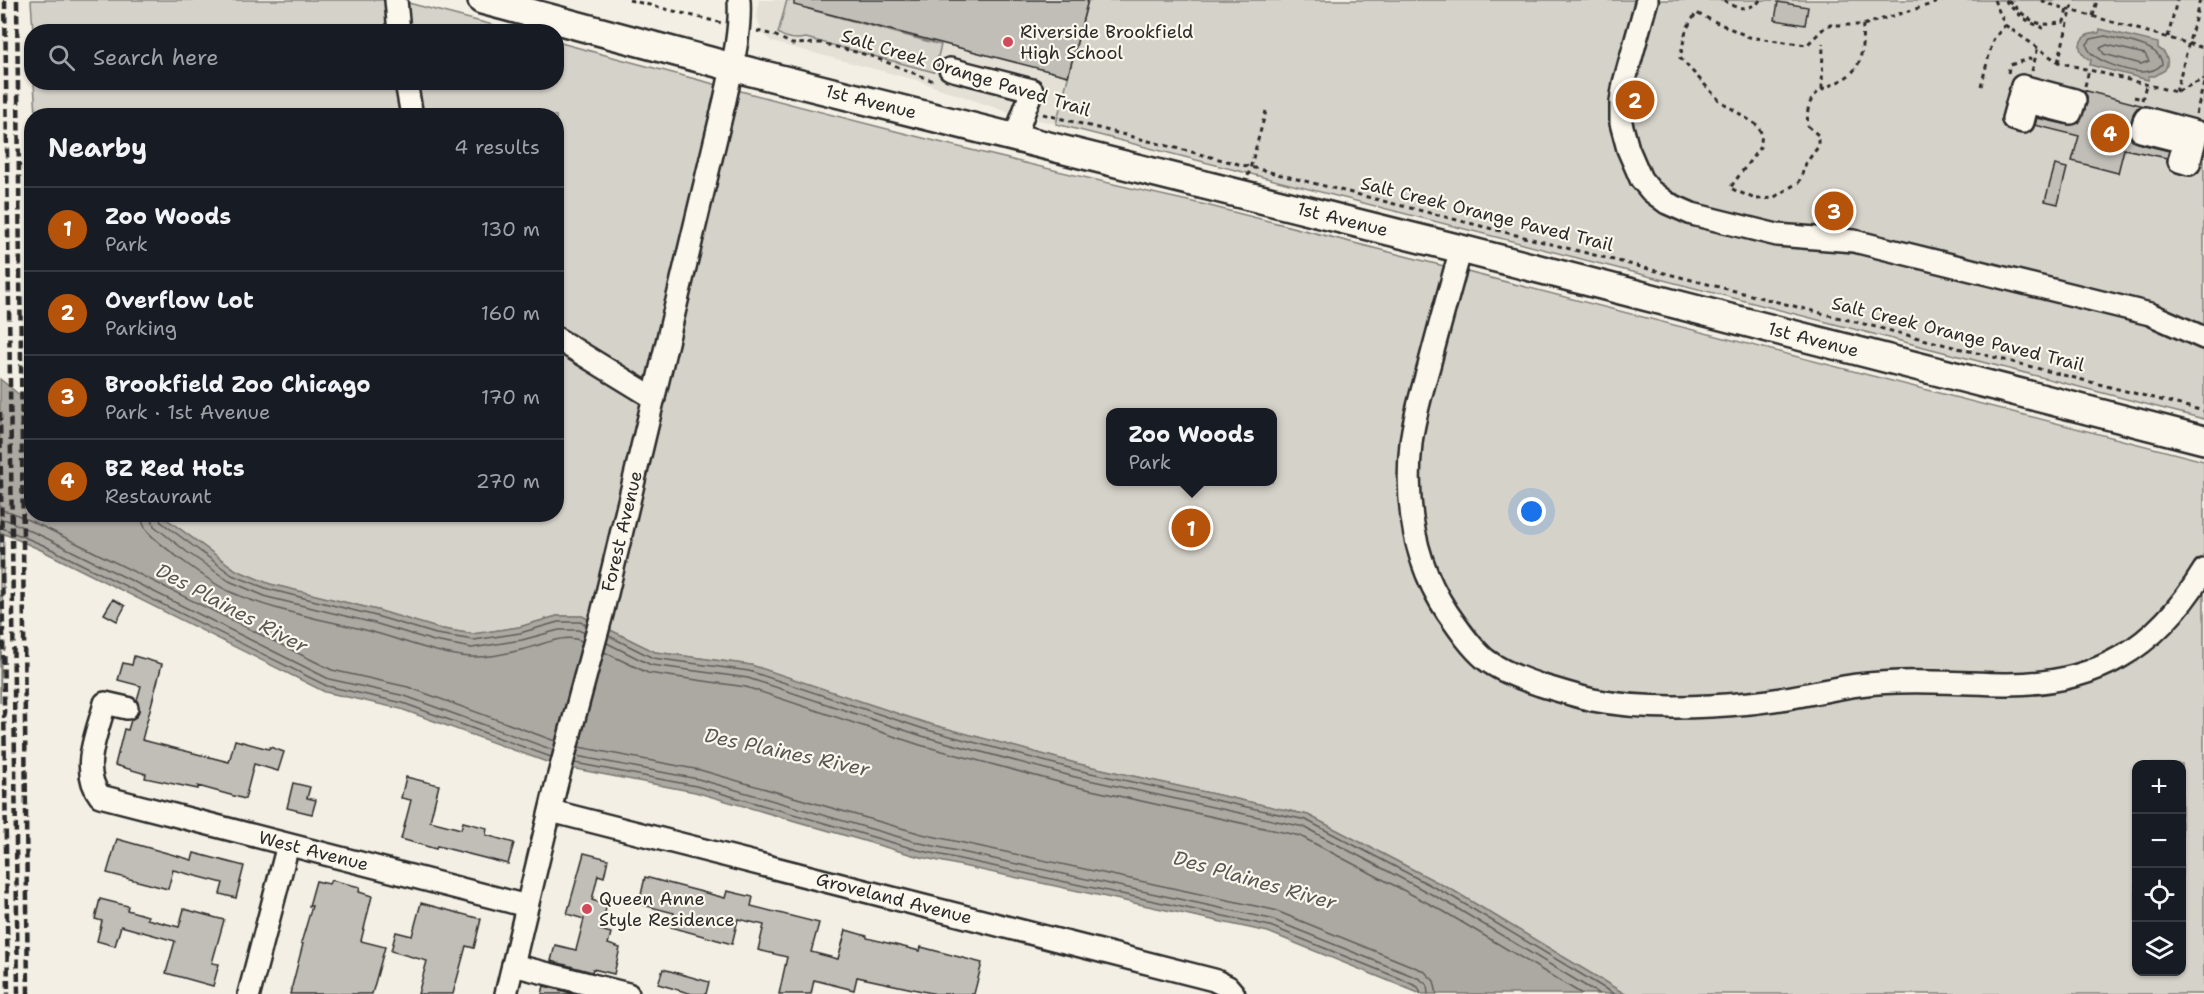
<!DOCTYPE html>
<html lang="en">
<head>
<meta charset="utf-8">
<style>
	body { margin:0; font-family:"Shantell Sans",sans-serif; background:#20242c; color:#f1f3f6 }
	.controls { position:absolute; right:18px; bottom:18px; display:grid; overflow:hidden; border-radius:12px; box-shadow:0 2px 4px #0004 }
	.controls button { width:54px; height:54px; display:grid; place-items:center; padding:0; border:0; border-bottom:2px solid #363941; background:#171b24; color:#f1f3f6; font:30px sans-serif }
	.you { position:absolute; left:1532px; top:512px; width:21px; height:21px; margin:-15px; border:4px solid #fff; border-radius:50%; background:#1a73e8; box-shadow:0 0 0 9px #1a73e833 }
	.badge { display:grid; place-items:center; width:39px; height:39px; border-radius:50%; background:#b45309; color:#fff; font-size:20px; font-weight:700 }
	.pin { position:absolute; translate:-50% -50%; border:3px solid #fff; box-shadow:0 2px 6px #0006 }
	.popup { position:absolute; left:1106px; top:408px; width:171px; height:78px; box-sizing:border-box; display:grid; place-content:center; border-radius:12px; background:#171b24; filter:drop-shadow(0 2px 4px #0005); font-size:20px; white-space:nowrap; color:#9ea1a6 }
	.popup b { font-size:22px; color:#f1f3f6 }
	.popup::after { content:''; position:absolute; left:50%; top:100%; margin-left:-12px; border:12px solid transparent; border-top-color:#171b24 }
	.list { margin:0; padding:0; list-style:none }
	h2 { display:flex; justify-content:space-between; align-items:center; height:78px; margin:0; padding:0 24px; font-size:26px }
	h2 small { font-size:20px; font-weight:400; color:#9ea1a6 }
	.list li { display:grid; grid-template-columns:39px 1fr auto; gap:18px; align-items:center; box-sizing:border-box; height:84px; padding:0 24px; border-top:2px solid #363941 }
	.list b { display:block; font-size:22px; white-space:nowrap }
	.list p { margin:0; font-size:20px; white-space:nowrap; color:#9ea1a6 }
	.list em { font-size:20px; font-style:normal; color:#9ea1a6 }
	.icon { flex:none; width:33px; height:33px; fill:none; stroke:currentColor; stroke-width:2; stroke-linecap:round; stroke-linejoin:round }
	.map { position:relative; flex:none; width:2204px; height:994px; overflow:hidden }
	.search { position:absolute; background:#171b24; box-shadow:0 2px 4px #0004; left:24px; top:24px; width:540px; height:66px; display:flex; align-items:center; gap:15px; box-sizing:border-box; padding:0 21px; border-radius:24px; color:#9ea1a6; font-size:22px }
	.panel { position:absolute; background:#171b24; box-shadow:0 2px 4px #0004; left:24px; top:108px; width:540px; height:414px; border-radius:24px }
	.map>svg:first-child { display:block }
</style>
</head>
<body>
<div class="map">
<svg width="2204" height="994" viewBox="0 0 2204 994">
	<rect width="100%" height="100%" fill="#f3efe4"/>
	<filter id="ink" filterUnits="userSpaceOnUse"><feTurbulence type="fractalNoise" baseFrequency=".0167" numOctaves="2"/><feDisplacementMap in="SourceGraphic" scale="12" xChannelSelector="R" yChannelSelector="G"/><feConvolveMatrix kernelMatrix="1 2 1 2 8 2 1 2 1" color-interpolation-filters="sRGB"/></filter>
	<g filter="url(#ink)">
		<path fill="#e4e0d6" d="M759,0H1089L1056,124L1010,113L916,80L772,42L762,33L757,17Z"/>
		<path fill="#d5d2c9" stroke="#807e7a" stroke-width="1.5" fill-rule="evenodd" d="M31,0H397L516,31H33Z
			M787,0H810L808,9L941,45L934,72L806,38C796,40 787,40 778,33Z
			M1088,0H2204V419L1056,124Z
			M557,42C772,100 988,157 1206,205L2204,461V994H1625L1454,891L1308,815L1079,764L926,723L751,665L655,652L582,616H557L519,627L473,634L437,628L377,610L270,584L236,570L161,515L556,514V116L36,115L34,83L556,82ZM1110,412H1272V482H1110ZM2136,764H2182V972H2136Z
			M0,532L4,534L0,703Z"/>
		<path fill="#aca9a2" stroke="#787772" stroke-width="1.5" d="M2100,29L2158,43V48C2167,53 2170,61 2165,70L2155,76H2149L2148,80L2090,65L2091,60C2073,52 2078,32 2099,33Z
			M0,379L31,404L32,514L161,515L236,570L270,584L377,610L437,628L473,634L519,627L557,616H582L655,652L751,665L926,723L1079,764L1308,815L1454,891L1625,994H1421L1268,932L916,856L695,792L555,765L401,709L325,692L41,550L0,532Z"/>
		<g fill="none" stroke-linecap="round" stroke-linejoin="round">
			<path stroke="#5f5d5b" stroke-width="1.5" d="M2105,36C2121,40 2161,45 2162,64C2157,70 2148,72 2141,72C2127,71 2087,60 2087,44L2091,39Z
				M2107,45L2145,54L2149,61L2141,64L2104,54L2100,48Z
				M0,510L11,512L50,530L332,670L408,687L555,741
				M141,514C142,521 143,526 147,531C159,545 212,583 228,591C273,611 321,619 369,631C403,640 435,654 471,657C487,658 509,653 525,649C543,645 564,633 582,641
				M151,514L154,526L187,552L229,581L267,597L374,623L434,641L472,648L522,640L559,630H578L585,633
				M158,514L161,522L232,575L268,589L376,616L436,634L474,640L520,633L558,622H580L587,625
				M0,519L7,520L46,538L329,679L405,696L553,750
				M0,527L43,545L327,686L403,703L551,757
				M609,636L653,658L749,671L924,729L1077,770L1306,820L1451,896L1614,994
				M607,643L651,665L748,678L922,736L1075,777L1304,827L1448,903L1599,994
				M604,652L648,673L746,687L920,745L1073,786L1300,836L1443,911L1582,994
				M579,747L700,770L922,834L1274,910L1424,971L1434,981L1437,994
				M576,756L698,779L920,843L1271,919L1420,979L1427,985L1428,994
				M575,763L696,786L918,850L1270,926L1401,979L1418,987L1421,994"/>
		</g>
		<path fill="#c0beb6" stroke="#2b2b2b" stroke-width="1.5" d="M794,0H1088L1068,76L794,5Z
			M1778,2L1808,7L1805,25L1775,20Z
			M2083,90L2144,106L2137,108L2133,114L2129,135L2137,143L2169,151L2167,158L2124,149L2118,173L2072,161L2079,136L2035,125L2037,118L2068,125L2079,123L2087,103V96Z
			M2055,165L2067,168L2058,204L2045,201Z
			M113,599L125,606L117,621L104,614Z
			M134,656L162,664L142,740L229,762L235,740L269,749L270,747L284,752L278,771L254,764L245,799L198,786V789L145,778L146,774L115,765L124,729L128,730L131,720L137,716L139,710L137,700L141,686L118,680L123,663L132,665Z
			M406,777L439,785L430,821L461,829L463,822L487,828L486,835L514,843L508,864L437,846L436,849L401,839L411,800L401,798Z
			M293,783L310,787L307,798L316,800L312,814L287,808Z
			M117,839L192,860L194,853L244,866L236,898L220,894L223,883L173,870L168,889L107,873Z
			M584,853L608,859L604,877L598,875L592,900L607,905L600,930L611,933L608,944L620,948L614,974L593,969L592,972L551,961L555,945L576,950L584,919L567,914Z
			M645,877L725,898L727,891L753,897L751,906L819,923L811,952L838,959L846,930L867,936V938L920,951L921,947L982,963L974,994H936L857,977L854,990L814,980L811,994H779L787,957L758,950L764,925L738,919L732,944L671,927L674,913L639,904Z
			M331,880L360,887L359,892L372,896L361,941L385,947L372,994H290L303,944L301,943L312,906H309L316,881L329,884Z
			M100,899L128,906L127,910L148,916L147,919L179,927L184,909L224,920L212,963L219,964L213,986L166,973L175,941L121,926L115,946L97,941L102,921L95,919Z
			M421,903L481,919L474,948L466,946L453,994H418L427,961L391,951L396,932L412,936Z
			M663,969L709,982L706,994H692L658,984Z
			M544,986L575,994H542Z"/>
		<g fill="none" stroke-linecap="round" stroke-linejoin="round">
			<g stroke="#2b2b2b" stroke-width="26">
				<g id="minor">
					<path d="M396,0L399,32"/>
					<path d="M1647,0L1624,83L1621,102V123L1628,149L1641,179L1651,191L1667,203L1692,214L1777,235L1854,241L2150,314L2204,338"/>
					<path d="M950,69L1032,90L1015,137"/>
					<path d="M406,82L412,116"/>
					<path d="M2022,86L2075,100L2071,113L2028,102L2023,122L2013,119Z"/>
					<path d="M2145,118L2197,132L2189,164L2179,161L2185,142L2141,131Z"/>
					<path d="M1461,249C1450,288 1439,327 1429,366C1422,391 1414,417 1411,443C1405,502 1414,562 1447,612C1458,628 1470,646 1485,659C1500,671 1522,679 1540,685C1557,690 1575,696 1593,700C1643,710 1699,708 1750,703C1787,700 1822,690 1858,685C1907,679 1955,683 2004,684C2096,685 2156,649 2204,570"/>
					<path d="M556,338L654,398"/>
					<path id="s1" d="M127,708L105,703C98,732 79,769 100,796L527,906"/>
					<path id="s2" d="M551,811L1214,980L1228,987L1234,994"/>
					<path d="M513,965L628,994"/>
					<path d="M249,994L288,845"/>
					<path id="s3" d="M506,994L557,782L602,614L725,100C732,67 741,33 739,0"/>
				</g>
			</g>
			<g stroke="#2b2b2b" stroke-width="32">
				<g id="major">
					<path id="s4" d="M482,0L732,67L1461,249L2204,440"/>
				</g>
			</g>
			<path stroke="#2b2b2b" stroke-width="3" stroke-dasharray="4.5 4.5" stroke-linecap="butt" d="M629,0L722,23
				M1724,0C1735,9 1744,10 1757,4L1760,0
				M1994,0L2005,25L2058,62L2176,92L2204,79
				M2005,0C2015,12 2026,22 2042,27L2041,29
				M2008,0C2028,19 2035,29 2064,22L2067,9
				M2042,0L2046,3L2204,48
				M2093,16L2097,0
				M1863,25C1862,36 1863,52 1859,62C1846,93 1802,77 1808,126L1818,135V147L1806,163L1799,182L1773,198L1755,199L1730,188L1760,147L1762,135L1758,126L1719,100L1680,58L1686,30L1696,13L1749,37L1807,45L1827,25H1863L1945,0
				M757,31L774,35L792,44L821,43L871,56L936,82
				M2168,37L2177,0
				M2058,62L2074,0
				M2032,71L2038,47
				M2008,73L2010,65L2036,57
				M1981,86L1993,40L2005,25
				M2085,86L2089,70
				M1822,89L1823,43
				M2176,92L2200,0
				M2134,97L2143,99
				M2142,100L2146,85
				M1043,114L2204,411
				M2196,114L2204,83
				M1248,176L1266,111"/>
			<use href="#minor" stroke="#fbf7ec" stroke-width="21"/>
			<use href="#major" stroke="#fbf7ec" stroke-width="27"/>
			<path stroke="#2b2b2b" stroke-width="4.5" stroke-dasharray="9 4.5" stroke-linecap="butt" d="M5,0L18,994
				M17,0L28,994
				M0,412L8,994"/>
		</g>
	</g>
	<g fill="#d1495b" stroke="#fbf7ec" stroke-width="2">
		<circle cx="1008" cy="42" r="6"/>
		<circle cx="587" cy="909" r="6"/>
	</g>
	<g text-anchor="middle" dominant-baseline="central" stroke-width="4.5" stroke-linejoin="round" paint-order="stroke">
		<g font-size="18" fill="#2b2b2b" stroke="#fbf7ec" text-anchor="start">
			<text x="1020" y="32">Riverside Brookfield<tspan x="1020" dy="21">High School</tspan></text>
			<text x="599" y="899">Queen Anne<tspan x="599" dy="21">Style Residence</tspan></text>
		</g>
		<g font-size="18" fill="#2b2b2b" stroke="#fbf7ec">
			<text transform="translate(966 73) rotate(17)">Salt Creek Orange Paved Trail</text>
			<text stroke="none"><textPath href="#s4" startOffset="402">1st Avenue</textPath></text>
			<text transform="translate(1487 214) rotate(14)">Salt Creek Orange Paved Trail</text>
			<text stroke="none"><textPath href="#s4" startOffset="888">1st Avenue</textPath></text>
			<text transform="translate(1958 334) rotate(14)">Salt Creek Orange Paved Trail</text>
			<text stroke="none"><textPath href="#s4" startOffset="1374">1st Avenue</textPath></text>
			<text stroke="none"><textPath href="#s3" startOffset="477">Forest Avenue</textPath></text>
			<text stroke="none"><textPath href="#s1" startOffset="340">West Avenue</textPath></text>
			<text stroke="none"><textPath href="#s2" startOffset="354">Groveland Avenue</textPath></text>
		</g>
		<g font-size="20" font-style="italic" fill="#585755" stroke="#fbf7ec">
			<text transform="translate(232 608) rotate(28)">Des Plaines River</text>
			<text transform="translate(787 752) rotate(12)">Des Plaines River</text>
			<text transform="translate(1255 880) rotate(16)">Des Plaines River</text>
		</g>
	</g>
</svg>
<div class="controls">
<button>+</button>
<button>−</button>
<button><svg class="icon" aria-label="locate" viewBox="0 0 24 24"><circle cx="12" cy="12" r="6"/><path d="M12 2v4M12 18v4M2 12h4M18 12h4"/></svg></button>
<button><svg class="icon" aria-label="layers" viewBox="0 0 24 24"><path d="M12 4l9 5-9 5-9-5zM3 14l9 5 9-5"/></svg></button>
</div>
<div class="you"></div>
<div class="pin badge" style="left:1191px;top:528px">1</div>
<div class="popup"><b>Zoo Woods</b>Park</div>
<div class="pin badge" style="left:1635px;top:100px">2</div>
<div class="pin badge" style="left:1834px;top:211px">3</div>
<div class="pin badge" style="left:2110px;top:133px">4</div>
<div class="search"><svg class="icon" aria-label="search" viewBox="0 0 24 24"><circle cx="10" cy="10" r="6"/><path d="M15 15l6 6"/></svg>Search here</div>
<section class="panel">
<h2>Nearby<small>4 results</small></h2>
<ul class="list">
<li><span class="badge">1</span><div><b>Zoo Woods</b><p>Park</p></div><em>130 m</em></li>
<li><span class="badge">2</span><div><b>Overflow Lot</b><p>Parking</p></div><em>160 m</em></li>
<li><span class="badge">3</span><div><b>Brookfield Zoo Chicago</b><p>Park · 1st Avenue</p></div><em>170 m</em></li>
<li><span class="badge">4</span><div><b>BZ Red Hots</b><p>Restaurant</p></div><em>270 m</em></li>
</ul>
</section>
</div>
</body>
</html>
